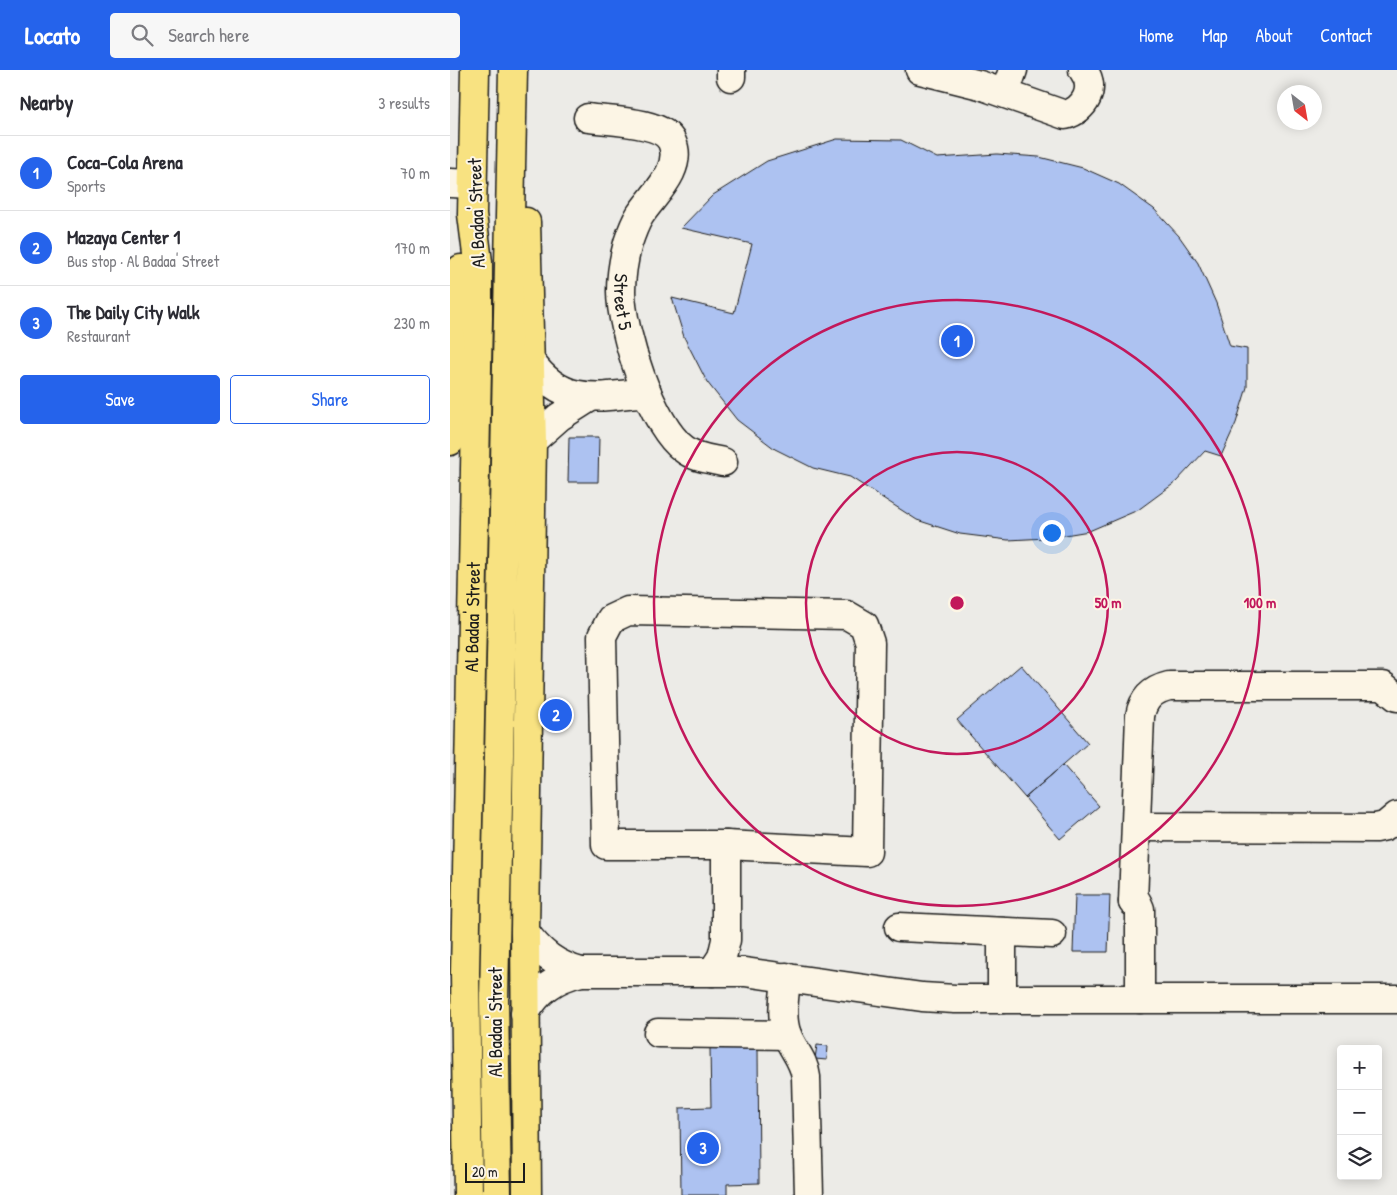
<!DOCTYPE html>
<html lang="en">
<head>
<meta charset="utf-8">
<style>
	body { margin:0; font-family:"Patrick Hand",sans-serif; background:#f7f7f7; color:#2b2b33 }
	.controls { position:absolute; right:15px; bottom:15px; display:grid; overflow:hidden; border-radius:5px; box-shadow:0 2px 12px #0003 }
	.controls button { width:45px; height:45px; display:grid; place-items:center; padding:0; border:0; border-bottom:1px solid #e1e1e2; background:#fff; color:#2b2b33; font:25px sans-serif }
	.compass { position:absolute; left:827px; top:15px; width:45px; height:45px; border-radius:50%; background:#fff; box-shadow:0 2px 12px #0003; rotate:149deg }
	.scale { position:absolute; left:15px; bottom:12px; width:60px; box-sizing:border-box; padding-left:5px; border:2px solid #1c1c1c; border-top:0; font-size:14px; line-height:18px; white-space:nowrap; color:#1c1c1c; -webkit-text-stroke:4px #fcf5e5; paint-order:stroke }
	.you { position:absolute; left:601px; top:462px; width:18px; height:18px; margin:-12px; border:4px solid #fff; border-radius:50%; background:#1a73e8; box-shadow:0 0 0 8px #1a73e833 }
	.badge { display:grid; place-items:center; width:32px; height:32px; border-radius:50%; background:#2563eb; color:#fff; font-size:16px; font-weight:700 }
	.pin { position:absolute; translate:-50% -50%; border:2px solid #fff; box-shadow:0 1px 5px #0006 }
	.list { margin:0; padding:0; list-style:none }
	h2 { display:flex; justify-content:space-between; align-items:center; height:65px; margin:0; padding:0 20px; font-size:21px }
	h2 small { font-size:16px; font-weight:400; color:#7c7c81 }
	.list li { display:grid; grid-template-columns:32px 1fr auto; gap:15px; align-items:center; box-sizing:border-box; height:75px; padding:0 20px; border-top:1px solid #e1e1e2 }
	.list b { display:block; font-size:19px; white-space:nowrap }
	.list p { margin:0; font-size:16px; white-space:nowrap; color:#7c7c81 }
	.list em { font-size:16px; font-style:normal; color:#7c7c81 }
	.actions { display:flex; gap:10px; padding:15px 20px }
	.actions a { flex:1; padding:11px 0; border:1px solid #2563eb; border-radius:5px; text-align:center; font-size:18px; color:#2563eb }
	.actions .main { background:#2563eb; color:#fff }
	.icon { flex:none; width:28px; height:28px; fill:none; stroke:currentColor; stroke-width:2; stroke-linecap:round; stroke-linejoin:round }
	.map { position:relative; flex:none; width:947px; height:1125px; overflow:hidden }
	header { display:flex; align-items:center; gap:30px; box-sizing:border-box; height:70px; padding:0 25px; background:#2563eb; color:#fff }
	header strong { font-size:24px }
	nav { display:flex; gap:28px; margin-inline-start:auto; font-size:18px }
	.search { width:350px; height:45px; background:#f7f7f7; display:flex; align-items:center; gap:12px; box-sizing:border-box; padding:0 18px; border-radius:5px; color:#7c7c81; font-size:19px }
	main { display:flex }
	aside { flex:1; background:#fff }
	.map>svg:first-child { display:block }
</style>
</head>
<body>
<header>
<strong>Locato</strong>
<div class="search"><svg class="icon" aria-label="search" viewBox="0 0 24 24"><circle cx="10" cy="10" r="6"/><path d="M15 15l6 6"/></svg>Search here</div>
<nav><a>Home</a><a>Map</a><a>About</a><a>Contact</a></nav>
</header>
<main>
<aside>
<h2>Nearby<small>3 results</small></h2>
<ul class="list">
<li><span class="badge">1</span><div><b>Coca-Cola Arena</b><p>Sports</p></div><em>70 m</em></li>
<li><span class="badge">2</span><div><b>Mazaya Center 1</b><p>Bus stop · Al Badaa' Street</p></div><em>170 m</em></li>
<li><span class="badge">3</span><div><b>The Daily City Walk</b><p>Restaurant</p></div><em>230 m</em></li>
</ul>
<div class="actions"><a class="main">Save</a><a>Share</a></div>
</aside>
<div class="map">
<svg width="947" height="1125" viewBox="0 0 947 1125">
	<rect width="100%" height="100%" fill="#ecebe7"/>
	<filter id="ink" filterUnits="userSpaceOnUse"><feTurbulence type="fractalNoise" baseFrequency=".02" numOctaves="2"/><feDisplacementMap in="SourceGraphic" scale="10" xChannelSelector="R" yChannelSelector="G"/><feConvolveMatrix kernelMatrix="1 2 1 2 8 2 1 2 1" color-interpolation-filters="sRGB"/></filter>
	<g filter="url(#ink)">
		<path fill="#adc2f1" stroke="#1c1c1c" d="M387,69L451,70L487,88L547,84L589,87L633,98L669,114L704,139L729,166L748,193L766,233L780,276L797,279V317L786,353L771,386L755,381L726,412L688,440L639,461L597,468L558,470L510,464L467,450L400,407L363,398L325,379L287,350L257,312L234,267L222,228L284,243L302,174L231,158L263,125L317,91Z
			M119,367H149L148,412H118Z
			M571,595L638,673L575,728L507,650Z
			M613,695L649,736L610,769L575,728Z
			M625,825H660L658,882H623Z
			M367,975L378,976L377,990L365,989Z
			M260,978H308L309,1113L277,1114V1125H231L230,1038L261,1037Z"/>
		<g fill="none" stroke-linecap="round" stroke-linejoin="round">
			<g stroke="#1c1c1c" stroke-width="31">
				<g id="minor">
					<path d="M470,0L530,15L615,45C635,40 647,18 633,0"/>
					<path d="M281,7V0"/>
					<path d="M555,23L563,0"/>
					<path id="s1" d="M138,48C158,51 213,51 222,72C234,99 203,125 190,145C185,153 181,164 178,173C174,188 171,205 171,221C171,261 202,356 234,379C245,388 260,389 273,392"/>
					<path d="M0,113L23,114"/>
					<path d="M81,292C113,337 149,327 197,322"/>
					<path d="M82,371L109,347L139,328"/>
					<path d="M178,541L397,545L414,555L420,573L417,782L276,775H156L152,566L161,549Z"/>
					<path d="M687,757L926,758L935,756L947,746"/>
					<path d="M683,832L690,646C693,629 702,620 719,616H933L947,627"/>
					<path d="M683,832H687L690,839V929"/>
					<path d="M449,857L602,864"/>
					<path d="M75,862C90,883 106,895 131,902"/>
					<path d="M552,862V929"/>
					<path d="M262,902L272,887L276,870V775"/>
					<path d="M336,907C335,926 330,946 337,965C343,980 354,990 356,1007L359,1125"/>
					<path d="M75,943C88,920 105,908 131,902H295L472,927L505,929H947"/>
					<path d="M208,963L337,965"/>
				</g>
			</g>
			<g stroke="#1c1c1c" stroke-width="31">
				<g id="major">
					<path d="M76,152L82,371L75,862L77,1125"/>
					<path d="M0,371L11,199"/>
					<path id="s2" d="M18,1125L15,903L28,248V192L22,144L25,0"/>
					<path d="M47,1125L44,929L63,0"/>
				</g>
			</g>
			<use href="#minor" stroke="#fcf5e5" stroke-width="28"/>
			<use href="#major" stroke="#f8e281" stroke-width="28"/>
		</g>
	</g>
	<g fill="none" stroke="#c2185b" stroke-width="2.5">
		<circle cx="507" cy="533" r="151"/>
		<circle cx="507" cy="533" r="303"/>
	</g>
	<g text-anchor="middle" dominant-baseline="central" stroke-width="4" stroke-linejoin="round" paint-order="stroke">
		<g font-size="19" fill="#1c1c1c" stroke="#fcf5e5">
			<text transform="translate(26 143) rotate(-92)">Al Badaa' Street</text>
			<text stroke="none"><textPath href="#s1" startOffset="264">Street 5</textPath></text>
			<text stroke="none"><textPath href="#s2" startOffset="578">Al Badaa' Street</textPath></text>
			<text transform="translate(45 952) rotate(-90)">Al Badaa' Street</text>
		</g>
	</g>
	<circle cx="507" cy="533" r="8" fill="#c2185b" stroke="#fcf5e5" stroke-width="2.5"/>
	<g font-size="15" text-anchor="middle" font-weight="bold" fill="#c2185b" stroke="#fcf5e5" stroke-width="4" stroke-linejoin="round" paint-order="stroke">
		<text x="658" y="538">50 m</text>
		<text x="810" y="538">100 m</text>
	</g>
</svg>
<div class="controls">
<button>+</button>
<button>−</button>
<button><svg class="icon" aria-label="layers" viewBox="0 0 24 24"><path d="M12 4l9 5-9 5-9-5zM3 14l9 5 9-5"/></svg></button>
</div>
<svg class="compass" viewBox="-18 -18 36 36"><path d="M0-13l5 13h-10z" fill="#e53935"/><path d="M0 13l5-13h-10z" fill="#7c7c81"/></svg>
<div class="scale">20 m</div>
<div class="you"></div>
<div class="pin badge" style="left:507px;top:271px">1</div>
<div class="pin badge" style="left:106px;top:645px">2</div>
<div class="pin badge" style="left:253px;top:1078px">3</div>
</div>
</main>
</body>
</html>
